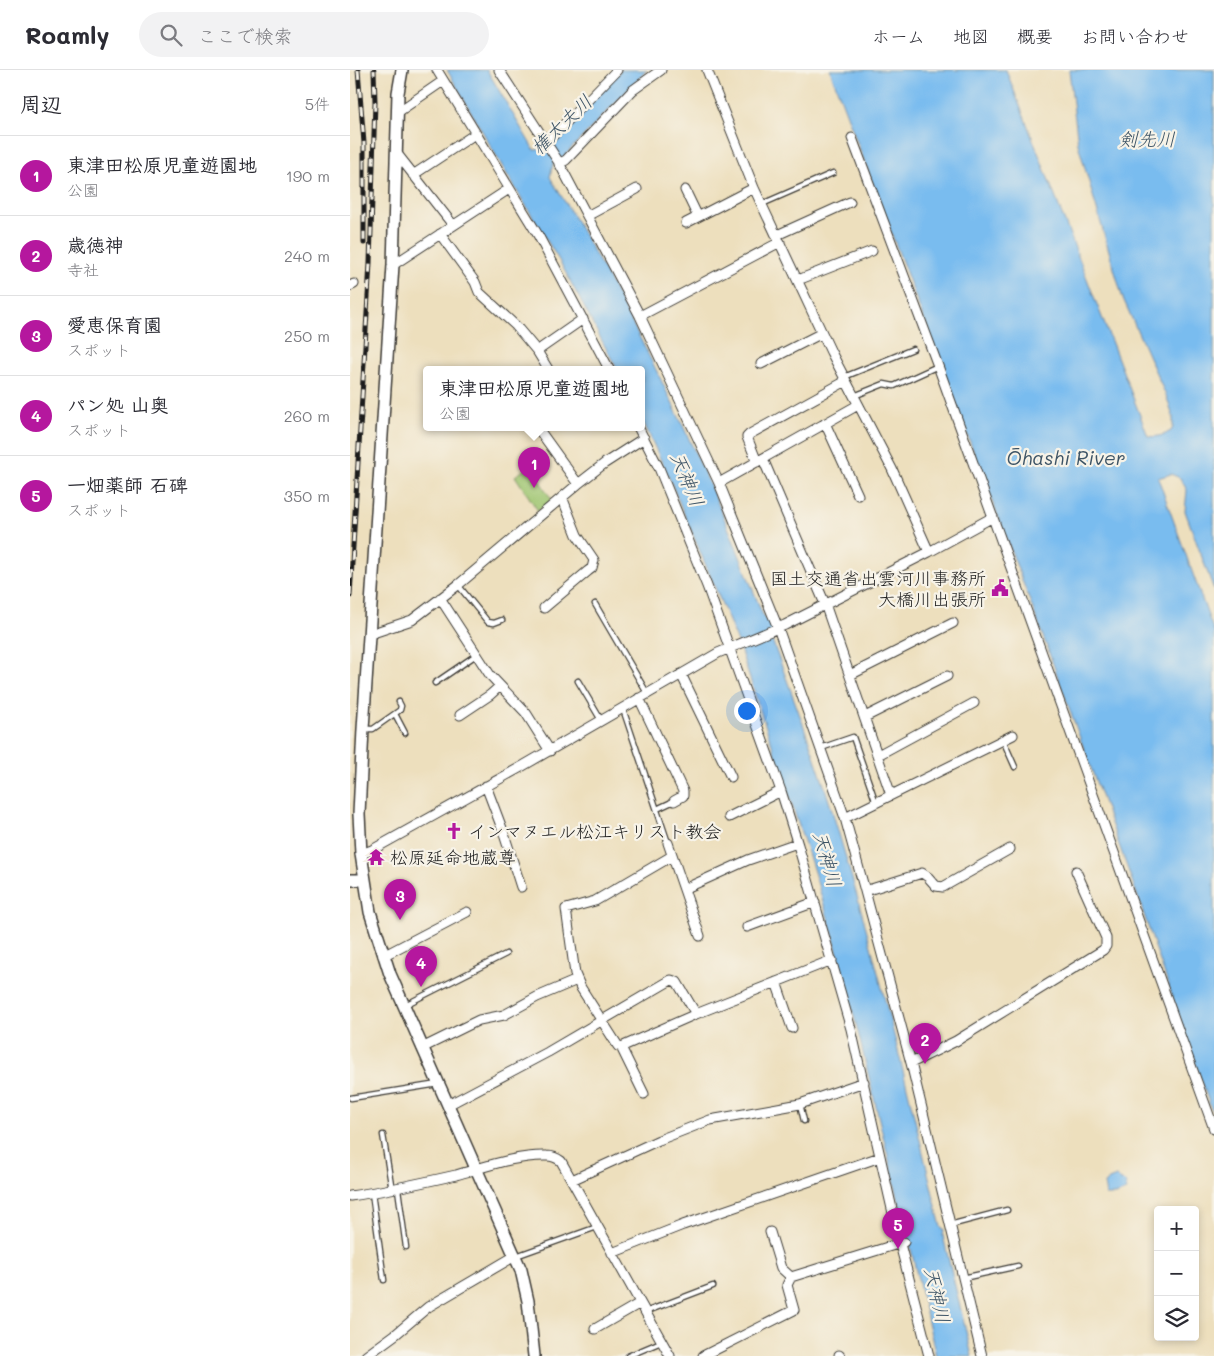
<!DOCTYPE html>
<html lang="ja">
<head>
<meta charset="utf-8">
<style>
	body { margin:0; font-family:Mali,"Klee One",sans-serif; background:#f2f2f3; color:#2b2b33 }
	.controls { position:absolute; right:15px; bottom:15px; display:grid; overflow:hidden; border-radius:5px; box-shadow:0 2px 8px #0003 }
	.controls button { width:45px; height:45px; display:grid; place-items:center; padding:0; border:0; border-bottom:1px solid #e1e1e2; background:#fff; color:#2b2b33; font:25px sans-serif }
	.you { position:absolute; left:396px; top:640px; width:18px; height:18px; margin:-12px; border:4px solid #fff; border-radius:50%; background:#1a73e8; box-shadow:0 0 0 8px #1a73e833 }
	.badge { display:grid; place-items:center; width:32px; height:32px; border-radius:50%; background:#b5179e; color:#fff; font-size:16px; font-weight:700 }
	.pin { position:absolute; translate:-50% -41px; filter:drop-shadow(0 1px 2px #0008) }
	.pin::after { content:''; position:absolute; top:26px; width:18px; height:15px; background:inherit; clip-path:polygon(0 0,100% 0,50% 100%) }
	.popup { position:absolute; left:73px; top:296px; width:222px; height:65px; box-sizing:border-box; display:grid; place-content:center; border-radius:5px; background:#fff; filter:drop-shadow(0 1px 4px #0005); font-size:16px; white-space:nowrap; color:#7c7c81 }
	.popup b { font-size:19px; color:#2b2b33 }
	.popup::after { content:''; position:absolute; left:50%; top:100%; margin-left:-10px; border:10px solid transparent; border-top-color:#fff }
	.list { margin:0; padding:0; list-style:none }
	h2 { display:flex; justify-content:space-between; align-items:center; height:65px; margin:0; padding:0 20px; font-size:21px }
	h2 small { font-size:16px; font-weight:400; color:#7c7c81 }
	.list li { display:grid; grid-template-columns:32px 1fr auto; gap:15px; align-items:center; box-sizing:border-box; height:80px; padding:0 20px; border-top:1px solid #e1e1e2 }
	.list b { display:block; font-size:19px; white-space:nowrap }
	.list p { margin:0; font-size:16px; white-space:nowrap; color:#7c7c81 }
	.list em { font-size:16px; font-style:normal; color:#7c7c81 }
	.icon { flex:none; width:28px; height:28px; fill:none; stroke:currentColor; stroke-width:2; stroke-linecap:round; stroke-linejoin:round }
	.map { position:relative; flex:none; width:864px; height:1286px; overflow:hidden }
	header { display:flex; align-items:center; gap:30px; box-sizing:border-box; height:70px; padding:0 25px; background:#fff; border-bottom:1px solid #e1e1e2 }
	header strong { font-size:24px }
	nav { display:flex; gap:28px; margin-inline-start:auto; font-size:18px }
	.search { width:350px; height:45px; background:#f2f2f3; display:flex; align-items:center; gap:12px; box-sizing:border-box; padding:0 18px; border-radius:28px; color:#7c7c81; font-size:19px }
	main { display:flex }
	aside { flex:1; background:#fff }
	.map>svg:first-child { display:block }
</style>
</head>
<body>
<header>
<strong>Roamly</strong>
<div class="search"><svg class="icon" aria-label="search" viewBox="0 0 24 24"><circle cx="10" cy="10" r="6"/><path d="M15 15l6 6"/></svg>ここで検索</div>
<nav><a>ホーム</a><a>地図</a><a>概要</a><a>お問い合わせ</a></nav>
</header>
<main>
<aside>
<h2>周辺<small>5件</small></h2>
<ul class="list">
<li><span class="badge">1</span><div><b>東津田松原児童遊園地</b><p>公園</p></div><em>190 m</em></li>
<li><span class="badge">2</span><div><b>歳徳神</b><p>寺社</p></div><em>240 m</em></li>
<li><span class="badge">3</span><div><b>愛恵保育園</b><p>スポット</p></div><em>250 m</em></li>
<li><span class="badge">4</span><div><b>パン処 山奥</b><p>スポット</p></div><em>260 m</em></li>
<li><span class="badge">5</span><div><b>一畑薬師 石碑</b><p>スポット</p></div><em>350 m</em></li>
</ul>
</aside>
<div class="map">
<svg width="864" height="1286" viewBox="0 0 864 1286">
	<rect width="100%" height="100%" fill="#f7f3e8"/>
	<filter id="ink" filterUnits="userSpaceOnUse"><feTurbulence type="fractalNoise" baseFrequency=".02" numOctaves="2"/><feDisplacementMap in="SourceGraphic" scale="10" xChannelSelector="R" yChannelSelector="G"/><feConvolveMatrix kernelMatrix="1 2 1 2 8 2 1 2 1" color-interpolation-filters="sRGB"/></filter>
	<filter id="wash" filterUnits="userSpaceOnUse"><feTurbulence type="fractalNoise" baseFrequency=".0096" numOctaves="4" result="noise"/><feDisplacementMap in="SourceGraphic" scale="20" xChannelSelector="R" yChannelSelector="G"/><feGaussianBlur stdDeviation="1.12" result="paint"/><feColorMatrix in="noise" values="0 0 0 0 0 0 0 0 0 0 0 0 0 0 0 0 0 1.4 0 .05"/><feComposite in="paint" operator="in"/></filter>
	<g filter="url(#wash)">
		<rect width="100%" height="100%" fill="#eddfbd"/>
		<path fill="#9ec570" stroke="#5d7046" d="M180,396L202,430L188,441L165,406Z"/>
		<path fill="#79bcef" stroke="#4a6c86" d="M97,0H137L184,80L195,79L271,0H297L212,88L209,87L203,94L200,107C264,212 320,322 369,436C385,473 399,510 414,548L422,555V570C446,634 470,698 489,764C528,893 559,1025 591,1157L594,1159L593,1166L622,1286H586L560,1175L555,1170L557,1165L507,958L483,865L462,795L387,570L320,410L292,349V299H267L210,192L155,101Z
			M480,0H656L798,366C807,368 813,365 821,361L823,357V347L817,328L772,226L728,74L719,0H864V520L835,441L837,420L830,408L821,404L808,408L864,562V1047L784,816L687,550Z
			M766,1107L776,1113V1121L765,1125H756L754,1114L759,1110Z"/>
	</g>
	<g filter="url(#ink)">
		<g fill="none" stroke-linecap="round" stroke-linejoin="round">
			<g stroke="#3b3934" stroke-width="7">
				<path id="service" d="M412,134L483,103
					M494,307L563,279
					M504,326L534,314L544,316L588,296
					M108,515L138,552L144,553L152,550
					M245,534L297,623
					M228,611L251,650
					M85,613L126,585
					M273,639L318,773
					M45,644L55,663
					M14,659H23L50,640L51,636L49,632
					M653,670L665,697
					M471,678L503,667L526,733
					M307,739L324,731
					M55,935L156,884
					M1,1028L88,1014
					M450,1034L454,1051
					M33,1065L42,1120
					M48,1119L56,1177
					M22,1123L34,1210
					M600,1155L657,1140
					M166,1186L247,1157
					M613,1208L668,1196
					M295,1242L363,1216
					M278,1286L311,1272"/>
			</g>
			<g stroke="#3b3934" stroke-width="11">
				<path id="minor" d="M87,0L188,165L259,299
					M149,0L208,91L290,246L369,413L428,558L495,748L515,821L561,993L632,1286
					M357,0L404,118L481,282L542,399L579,482
					M48,42L93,11
					M502,68L588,296L864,1059
					M196,73L267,0
					M48,85L103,155
					M209,94L216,90L283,20L311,0
					M63,105L125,64
					M335,120L348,147
					M237,146L287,119
					M336,153L404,118
					M90,164L125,212L129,222L166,256L187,281L198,299
					M427,165L500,132
					M43,195L159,119
					M448,210L522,181
					M0,216L4,214
					M290,246L430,172
					M187,281L233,249
					M411,294L472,263
					M475,353L508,425
					M187,357L228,414
					M288,357L309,398L357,516L431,721L448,775L501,959L550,1174L579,1286
					M413,389L475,534L541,725
					M407,392L397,367L400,364L496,311
					M369,413L508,335
					M90,528L140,605L176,643L200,681
					M194,538L238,501L242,498L244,490L227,465L212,427
					M20,564L62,550L108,515L228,414L255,393L294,368
					M331,604L381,707
					M500,605L603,553
					M289,628L333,721V726L324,731
					M110,645L140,625L150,616
					M515,647L597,606
					M528,685L624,633
					M136,716L153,761L171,817
					M379,747L431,721
					M495,748L663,665
					M318,773L350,866
					M11,784L22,780L171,697L368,583L435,555L579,482L643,447
					M322,786L245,831L216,839L225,904L231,918L268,976L271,977L346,944L482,890
					M334,819L398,790L447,773
					M515,821L572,803L578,807L586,816L593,817L660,779
					M397,857L465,832
					M33,886L117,842
					M426,912L442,958
					M271,977L294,1024
					M72,978L129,950L154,945L187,927L227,910
					M561,993L606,971L753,880L756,876V868L726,801
					M98,1035L198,982L321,910L327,912L346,944
					M222,1110L309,1070L360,1050L450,1034L514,1012
					M0,1126C36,1121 71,1113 106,1105C135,1097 167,1085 197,1086C202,1086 207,1088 211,1091L320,1286
					M420,1162L431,1198L441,1207L554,1172
					M262,1183L333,1155L530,1087
					M245,1259L290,1233
					M489,1285L490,1286
					M16,1286L46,1264L78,1237L165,1186
					M353,1286L444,1240L437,1215L441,1207"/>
			</g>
			<g stroke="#3b3934" stroke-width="14">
				<path id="tertiary" d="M52,0L48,23L43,195L13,659L9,744L11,784L20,842L40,904L171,1200L178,1231L184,1286
					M0,810H14"/>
			</g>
			<use href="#service" stroke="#fff" stroke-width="4.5"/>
			<use href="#minor" stroke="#fff" stroke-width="9"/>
			<use href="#tertiary" stroke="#fff" stroke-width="11"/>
			<g stroke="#1c1c1c" stroke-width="5">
				<path id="rail" d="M8,0L14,73V173
					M0,526L20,193L25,32L24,0"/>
			</g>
			<use href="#rail" stroke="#f7f3e8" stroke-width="3" stroke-dasharray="9" stroke-linecap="butt"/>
		</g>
	</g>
	<defs>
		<g id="civic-bare" transform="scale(1.35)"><path d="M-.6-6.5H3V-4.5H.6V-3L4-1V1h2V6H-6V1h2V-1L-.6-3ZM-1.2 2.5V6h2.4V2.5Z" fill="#b5179e" stroke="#f7f3e8" stroke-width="2.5" paint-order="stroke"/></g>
		<g id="church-bare" transform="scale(1.35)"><path d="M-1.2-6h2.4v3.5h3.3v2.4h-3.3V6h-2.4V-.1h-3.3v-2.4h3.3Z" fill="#b5179e" stroke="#f7f3e8" stroke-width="2.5" paint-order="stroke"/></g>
		<g id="temple-bare" transform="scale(1.35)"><path d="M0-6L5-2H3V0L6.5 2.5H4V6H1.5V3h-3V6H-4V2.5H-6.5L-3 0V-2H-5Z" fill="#b5179e" stroke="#f7f3e8" stroke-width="2.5" paint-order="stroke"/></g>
	</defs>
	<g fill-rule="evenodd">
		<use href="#civic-bare" x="650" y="518"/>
		<use href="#church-bare" x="104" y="761"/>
		<use href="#temple-bare" x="26" y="787"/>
	</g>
	<g text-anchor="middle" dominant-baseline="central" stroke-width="4.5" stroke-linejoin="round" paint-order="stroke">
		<g font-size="18" fill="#1c1c1c" stroke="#f7f3e8" text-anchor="start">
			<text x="636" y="508" text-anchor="end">国土交通省出雲河川事務所<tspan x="636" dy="21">大橋川出張所</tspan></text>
			<text x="118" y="761">インマヌエル松江キリスト教会</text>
			<text x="40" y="787">松原延命地蔵尊</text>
		</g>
		<g font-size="19" font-style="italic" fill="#3d5466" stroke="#f7f3e8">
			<text transform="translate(211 54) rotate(-44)">権太夫川</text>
			<text x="797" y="68">剣先川</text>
			<text x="716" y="387">Ōhashi River</text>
			<text transform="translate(338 409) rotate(67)">天神川</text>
			<text transform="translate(478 789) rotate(74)">天神川</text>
			<text transform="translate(588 1225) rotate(77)">天神川</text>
		</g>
	</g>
</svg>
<div class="controls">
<button>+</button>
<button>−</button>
<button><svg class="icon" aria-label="layers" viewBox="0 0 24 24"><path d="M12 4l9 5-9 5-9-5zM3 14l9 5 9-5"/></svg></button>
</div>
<div class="you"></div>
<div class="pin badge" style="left:184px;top:418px">1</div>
<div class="popup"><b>東津田松原児童遊園地</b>公園</div>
<div class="pin badge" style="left:575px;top:994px">2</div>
<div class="pin badge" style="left:50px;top:850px">3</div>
<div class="pin badge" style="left:71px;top:917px">4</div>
<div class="pin badge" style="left:548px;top:1179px">5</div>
</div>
</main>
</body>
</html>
